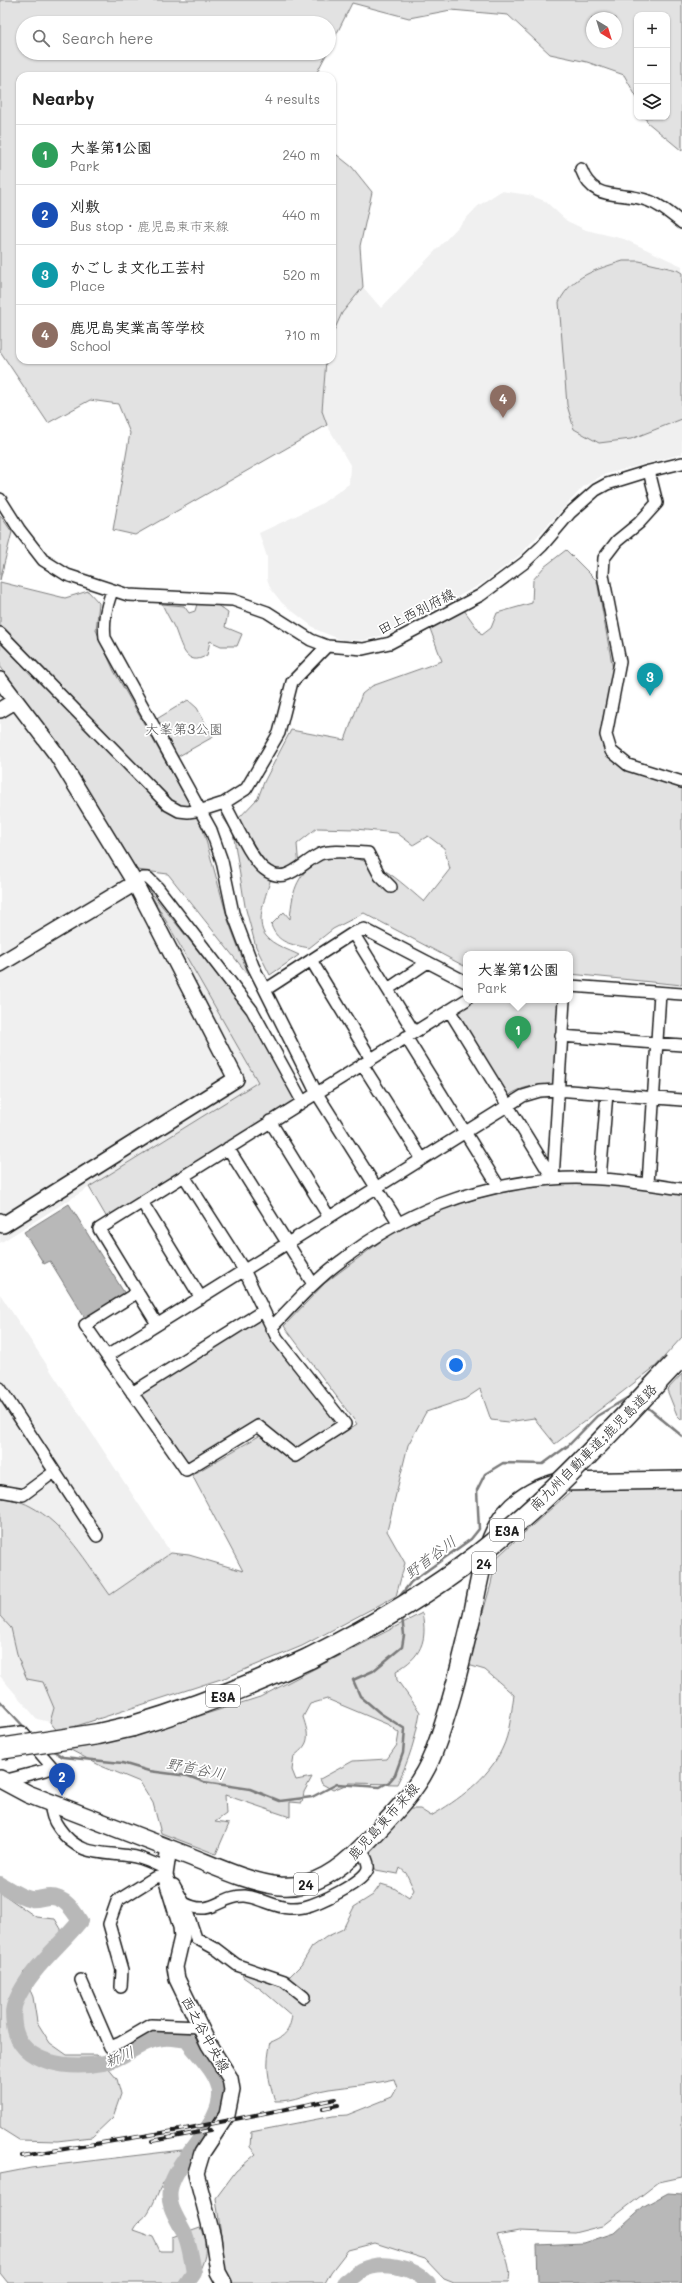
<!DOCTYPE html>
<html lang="en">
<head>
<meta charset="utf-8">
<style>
	body { margin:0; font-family:Mali,"Klee One",sans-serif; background:#f2f2f2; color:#222 }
	.controls { position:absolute; right:12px; top:12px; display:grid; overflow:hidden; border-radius:8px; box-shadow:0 1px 3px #0004 }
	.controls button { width:36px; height:36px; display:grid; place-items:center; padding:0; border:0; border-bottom:1px solid #e0e0e0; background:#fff; color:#222; font:20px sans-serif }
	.compass { position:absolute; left:586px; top:12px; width:36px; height:36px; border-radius:50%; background:#fff; box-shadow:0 1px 3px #0004; rotate:142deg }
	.you { position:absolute; left:456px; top:1365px; width:14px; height:14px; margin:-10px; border:3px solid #fff; border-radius:50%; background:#1a73e8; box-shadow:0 0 0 6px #1a73e833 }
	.badge { display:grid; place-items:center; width:26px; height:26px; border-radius:50%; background:#2563eb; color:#fff; font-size:13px; font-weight:700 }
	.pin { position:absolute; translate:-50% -33px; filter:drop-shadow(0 1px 2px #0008) }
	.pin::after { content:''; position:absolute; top:21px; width:14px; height:12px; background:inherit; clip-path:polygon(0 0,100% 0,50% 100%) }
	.popup { position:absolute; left:463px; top:951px; width:110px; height:52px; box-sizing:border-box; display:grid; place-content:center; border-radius:8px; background:#fff; filter:drop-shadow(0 1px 3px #0005); font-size:13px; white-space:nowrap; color:#767676 }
	.popup b { font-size:15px; color:#222 }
	.popup::after { content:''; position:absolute; left:50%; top:100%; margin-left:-8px; border:8px solid transparent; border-top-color:#fff }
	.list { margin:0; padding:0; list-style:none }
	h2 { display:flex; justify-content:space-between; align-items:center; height:52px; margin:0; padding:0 16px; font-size:17px }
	h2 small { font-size:13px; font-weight:400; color:#767676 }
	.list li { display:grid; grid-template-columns:26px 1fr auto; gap:12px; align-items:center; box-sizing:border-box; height:60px; padding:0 16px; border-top:1px solid #e0e0e0 }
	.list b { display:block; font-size:15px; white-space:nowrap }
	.list p { margin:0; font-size:13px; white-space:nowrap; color:#767676 }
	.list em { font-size:13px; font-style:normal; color:#767676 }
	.icon { flex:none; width:22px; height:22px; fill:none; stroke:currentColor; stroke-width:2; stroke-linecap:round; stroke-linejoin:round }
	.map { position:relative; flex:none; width:682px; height:2283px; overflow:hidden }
	.search { position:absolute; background:#fff; box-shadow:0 1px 3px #0004; left:16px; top:16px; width:320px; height:44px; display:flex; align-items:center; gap:10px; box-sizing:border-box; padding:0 14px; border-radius:22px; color:#767676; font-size:15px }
	.panel { position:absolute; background:#fff; box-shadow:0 1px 3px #0004; left:16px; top:72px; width:320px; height:292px; border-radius:12px }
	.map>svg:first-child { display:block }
</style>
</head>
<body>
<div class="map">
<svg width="682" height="2283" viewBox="0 0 682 2283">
	<rect width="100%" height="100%" fill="#fff"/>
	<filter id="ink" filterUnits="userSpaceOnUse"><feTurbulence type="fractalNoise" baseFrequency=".025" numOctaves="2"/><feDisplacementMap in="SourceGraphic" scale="8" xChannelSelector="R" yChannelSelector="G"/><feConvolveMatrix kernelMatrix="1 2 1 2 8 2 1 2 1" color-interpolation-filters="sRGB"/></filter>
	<g filter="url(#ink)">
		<path fill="#f0f0f0" d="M501,191L529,195L545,201L567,221L586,230L624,239L682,266V454L603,475L583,487L520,555L483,583L391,633L365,640H342L317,630L282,603L271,589L267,579V557L259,533L321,504L349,484L350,465L327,425L322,411L326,360H332V335L342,313L363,287L381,308L478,206Z
			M0,666L64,753L137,870L258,1082L0,1243Z
			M0,1294L171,1553L110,1595L72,1543L29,1505L0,1497Z
			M0,1616L11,1628L18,1658L27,1679L43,1682L54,1708L50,1722L37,1719L0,1676Z"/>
		<path fill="#e2e2e2" stroke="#7f7f7f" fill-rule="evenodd" d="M0,0H682V151L647,122L645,117H667V15H637V98L624,75L587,62L550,54L508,15L451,10L409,18L352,3L329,49V23H23V53H327L315,76H20V360H326L322,411L327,425L135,535L113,530L130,433L118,404L90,400L48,423L0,351ZM592,18H616V42H592Z
			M332,151L352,167L372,192L360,246L363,287L342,313L332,335Z
			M623,261H639L677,270L682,273V419L631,439L599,443L574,429L567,405L559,302C573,275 595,270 623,261Z
			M0,515L12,532L0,580Z
			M566,550L597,581L614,675L601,729L608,753L632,770L670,784H682V985L570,974V954H466V967L364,913L333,929L309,948C291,944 278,944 271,925L284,912L290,919C293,885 297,877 323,854C375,858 386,869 424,902L450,869L444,848L428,836L413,845L397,833L355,829L317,828L297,844L299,868L271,878C267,893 254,922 266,936C273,945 289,950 299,955L270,975L256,947L245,906L233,832L222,816L227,813L237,820L258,798L264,782L291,730L345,740L362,694L372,686L442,661L429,626L464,610L482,635L491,628L497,613L532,603L533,580L544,567Z
			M0,582L65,598L88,591L99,603L96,630L114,671L202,826L228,920L249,976L168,874L137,870L64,753L0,666Z
			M162,604L184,606L189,613L195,611L197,604H216L228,613L225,627L242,634L237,646H221L210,641L207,655C186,669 181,644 175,629C171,621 166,613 162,604Z
			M188,700L197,708L213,737L177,757L155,720Z
			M146,886L254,1021L295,1099L294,1103L107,1218L89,1187L258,1082Z
			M473,1000H561L554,1084C537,1085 522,1086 508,1096L456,1014L457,1010Z
			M552,1183L608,1184L682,1193V1337L656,1366L555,1444L534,1418L508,1422L491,1420L480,1389L465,1399L426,1412L408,1445L387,1531L405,1563L396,1596L302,1646L227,1677L58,1732L50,1722L54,1708L43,1682L27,1679L18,1658L11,1628L0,1616V1497C9,1499 21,1501 30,1506C65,1524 87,1563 110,1595L171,1553L189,1555L243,1571L192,1475L259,1436C275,1436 285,1453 300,1460L357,1424L284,1326L325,1283L400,1227L433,1211L490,1195Z
			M259,1318L263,1319L337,1420L336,1425L299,1449H293L257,1420L189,1464H186L139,1393Z
			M682,1374V1420L677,1415L667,1390Z
			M682,1488V2177L659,2182L602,2226L574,2233L519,2231L497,2235C502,2248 514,2269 508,2283H454L444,2279L425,2259L375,2243L348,2250L331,2272L325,2283H231L226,2273L216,2198L236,2171L256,2154L250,2147L251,2132L333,2116L347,2115L392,2097L397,2088L394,2079C373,2084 351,2086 329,2089C310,2092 294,2102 275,2101C268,2078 265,2065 271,2042C286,2036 289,2031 292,2016L262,1990L243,1977L241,1968L269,1976H290L301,1965L312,1947L326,1937L343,1929L354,1907L373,1895L381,1884L394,1888L409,1898L414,1890L406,1873L400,1868L398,1874L376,1870L371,1860L370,1847L408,1809H420L431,1816C458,1800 488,1779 502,1749C510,1733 511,1713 514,1695L485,1670L468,1665L491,1584L495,1559L573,1489Z
			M422,1613C428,1641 421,1657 396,1671L397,1680L420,1712C416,1737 409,1761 397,1784L350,1783L333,1790L322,1784L320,1779L353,1761L387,1759L397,1745L399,1733L389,1725L327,1699L310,1704L303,1717C309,1736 311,1743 294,1756L292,1770L296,1780L312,1777L304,1792L302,1803L290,1802V1817L225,1795L226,1814L215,1822L229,1824L216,1854L161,1833L153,1803L140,1782L101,1766L69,1749L97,1745L171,1725L260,1697Z
			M0,1892L36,1917L55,1919L61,1929L62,1942L23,1973L33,1997L37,2022L50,2043L67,2055H97L117,2079L121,2094L113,2117L92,2137L57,2141L19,2140L0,2128Z
			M182,2150L186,2171L179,2181L163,2183C157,2193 155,2202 149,2211C145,2219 137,2221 133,2230L153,2237L160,2251H172V2237L200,2227C210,2251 205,2261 193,2283H8L0,2273V2174L31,2168Z"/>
		<path fill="#b8b8b8" stroke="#7a7a7a" d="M69,1204L125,1294L85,1318L50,1261L44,1264L24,1232Z
			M668,2193L682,2194V2283H538L537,2245L584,2243L614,2233L644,2206Z"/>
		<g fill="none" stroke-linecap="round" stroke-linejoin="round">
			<path stroke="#7a7a7a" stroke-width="2.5" d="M646,1406L682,1436
				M400,1599V1596L411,1582L471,1539L479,1529L477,1490L485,1474L503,1463L543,1464L569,1445L597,1416L627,1398L630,1399
				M0,1701L25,1728
				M52,1750L63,1757L122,1763L149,1771L188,1776L204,1782L250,1789L280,1801L312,1797L337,1784L380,1787L389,1782L395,1775L403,1753L405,1729L380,1713L360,1696L353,1680L373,1671L402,1647L404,1635L402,1616"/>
			<path stroke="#b8b8b8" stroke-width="16" d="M0,1884C10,1890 20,1897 31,1899C38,1900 43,1897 50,1897C65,1897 73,1910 80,1921C59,1947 29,1970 16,2001C12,2009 13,2017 14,2025C20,2066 72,2069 104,2063C124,2059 141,2040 163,2038C170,2037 179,2039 187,2040C197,2054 215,2070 219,2087C228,2121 177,2156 170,2189C167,2207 178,2219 185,2234C190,2247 192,2260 194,2273L187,2283
				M345,2283C351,2279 356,2273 362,2270C382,2260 414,2267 428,2283"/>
			<g stroke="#1c1c1c" stroke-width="14">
				<path id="street" d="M581,169C594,204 621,190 649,201C661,205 672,215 682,223
					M649,471L657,503L639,523L617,541L604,558L603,575L620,662L606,735L611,751L628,765L682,782
					M0,499L19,529L43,560L67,575L128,595L233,600L267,612L311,640L327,646L363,649L390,643L481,595L524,563L542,546L570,513L596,490L607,484L649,471L682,463
					M112,591C106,608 103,621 105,638L211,830L222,861L233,913L253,966L316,1092L398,1222
					M0,633L168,805L179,811L188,812L202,810L224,803L246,789L279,733L292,682L327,646
					M224,803C234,820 250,858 264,869C286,887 301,863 320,854C333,849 355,853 368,853L380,876L391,887
					M135,883L143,878H148L158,888L252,1010L302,1101
					M353,933L414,1032
					M311,960L371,1059
					M570,986L682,994
					M388,989L428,962
					M265,990L353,933L364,929L466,982
					M449,1010L553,1179
					M561,1036L682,1045
					M406,1037L499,1187
					M362,1064L422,1159
					M270,1121L329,1217
					M228,1148L313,1284
					M553,1179L564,1000
					M600,1179L607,1093
					M648,1184L660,993
					M142,1202L201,1298
					M138,1292L85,1325L186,1470L258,1426L295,1456L345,1424L277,1338L244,1270L184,1176
					M157,1324L99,1229L466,1000
					M271,1328C293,1305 315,1280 341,1261C404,1212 472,1186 552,1179C595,1175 640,1183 682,1189
					M107,1356L523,1096L540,1091L557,1090L682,1100
					M0,1388L97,1536
					M132,1393L263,1311
					M0,1491L23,1495L54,1472
					M0,1735L22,1732L53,1768L3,1781
					M51,1802C50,1812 53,1820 59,1828C78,1856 101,1852 130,1856C142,1857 154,1864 165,1868
					M168,1883L174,1885L184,1903C212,1918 220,1895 245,1896C259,1897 274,1907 289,1908C294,1908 300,1908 304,1907C317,1904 366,1882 368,1868C369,1861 364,1855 360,1849
					M184,1903L196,1938L216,1949L237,1965L284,1981L304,1997
					M81,1980L110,2047L120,2043L151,2025L201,2027
					M121,1987L122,1970L109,1924L117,1901L154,1878L165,1875"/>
			</g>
			<g stroke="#1c1c1c" stroke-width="18">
				<path id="secondary" d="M0,680L57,755L135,883L236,1079L3,1225L0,1221
					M0,710L15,701
					M0,964L135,883
					M169,1848L165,1875L181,1927L182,1937L175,1967L177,1979L209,2045L230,2078L232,2090L227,2115L202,2153L196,2173L213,2238L218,2272L224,2283"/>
			</g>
			<g stroke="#1c1c1c" stroke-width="20">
				<path id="primary" d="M0,1779L28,1794C79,1814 130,1833 181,1853C213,1865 246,1882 280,1886C314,1889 340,1869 363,1846C389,1819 419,1790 433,1754C450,1710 461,1662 472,1616C479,1583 484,1541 505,1514C519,1497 538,1487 559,1482L682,1480"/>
			</g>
			<g stroke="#1c1c1c" stroke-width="23">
				<path id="highway" d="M133,1726C194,1708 252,1685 310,1658"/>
			</g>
			<use href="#street" stroke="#fff" stroke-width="11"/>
			<use href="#secondary" stroke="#fff" stroke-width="15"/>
			<use href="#primary" stroke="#fff" stroke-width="17"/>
			<use href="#highway" stroke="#fff" stroke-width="20"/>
			<g stroke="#1c1c1c" stroke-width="4">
				<path id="rail" d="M323,2108L338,2105
					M152,2141L211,2130
					M22,2156L180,2130L336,2099"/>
			</g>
			<use href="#rail" stroke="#fff" stroke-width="2.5" stroke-dasharray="8" stroke-linecap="butt"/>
			<g stroke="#1c1c1c" stroke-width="23" stroke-linecap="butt">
				<path id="highway-bridge" d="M310,1658C369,1628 427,1595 479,1554C551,1498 612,1430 674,1364
					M0,1749L98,1734L133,1726"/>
			</g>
			<use href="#highway-bridge" stroke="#fff" stroke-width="20"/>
		</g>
	</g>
	<g text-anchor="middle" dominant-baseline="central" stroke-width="3.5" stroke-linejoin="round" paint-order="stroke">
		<g fill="#fff" stroke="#606060" stroke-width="1">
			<rect x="490" y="1519" width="34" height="22" rx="3"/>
			<rect x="472" y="1552" width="24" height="22" rx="3"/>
			<rect x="206" y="1685" width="34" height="22" rx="3"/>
			<rect x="294" y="1873" width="24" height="22" rx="3"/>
		</g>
		<g font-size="13" font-weight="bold" fill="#1c1c1c">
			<text x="507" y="1530">E3A</text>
			<text x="484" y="1563">24</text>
			<text x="223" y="1696">E3A</text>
			<text x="306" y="1884">24</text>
		</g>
		<g font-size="14" fill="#1c1c1c" stroke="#fff">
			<text transform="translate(416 611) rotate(-27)">田上西別府線</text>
			<text transform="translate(593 1447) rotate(-45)">南九州自動車道;鹿児島道路</text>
			<text transform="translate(383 1821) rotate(-48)">鹿児島東市来線</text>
			<text transform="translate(206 2034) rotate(61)">西之谷中央線</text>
		</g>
		<g font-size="14" fill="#575757" stroke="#fff">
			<text x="184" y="728">大峯第3公園</text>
		</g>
		<g font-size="15" font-style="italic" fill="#5a5a5a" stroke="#fff">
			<text transform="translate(430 1557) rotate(-37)">野首谷川</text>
			<text transform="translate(196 1768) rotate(11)">野首谷川</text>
			<text transform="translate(119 2056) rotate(-21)">新川</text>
		</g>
	</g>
</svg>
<div class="controls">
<button>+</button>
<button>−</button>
<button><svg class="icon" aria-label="layers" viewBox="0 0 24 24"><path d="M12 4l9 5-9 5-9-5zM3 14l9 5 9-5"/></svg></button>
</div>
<svg class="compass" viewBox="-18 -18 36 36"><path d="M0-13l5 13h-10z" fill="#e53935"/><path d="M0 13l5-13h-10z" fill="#767676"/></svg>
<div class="you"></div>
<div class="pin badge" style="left:518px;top:1049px;background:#2e9e5b">1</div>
<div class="popup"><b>大峯第1公園</b>Park</div>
<div class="pin badge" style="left:62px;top:1796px;background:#1a4fb4">2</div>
<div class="pin badge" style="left:650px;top:696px;background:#0f9aa8">3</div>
<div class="pin badge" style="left:503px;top:418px;background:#8d6e63">4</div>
<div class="search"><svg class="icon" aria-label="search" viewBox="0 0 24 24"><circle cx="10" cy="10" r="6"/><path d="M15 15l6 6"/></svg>Search here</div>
<section class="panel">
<h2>Nearby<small>4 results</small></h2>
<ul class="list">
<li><span class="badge" style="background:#2e9e5b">1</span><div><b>大峯第1公園</b><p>Park</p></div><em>240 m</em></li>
<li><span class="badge" style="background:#1a4fb4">2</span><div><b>刈敷</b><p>Bus stop · 鹿児島東市来線</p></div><em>440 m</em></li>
<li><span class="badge" style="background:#0f9aa8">3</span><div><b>かごしま文化工芸村</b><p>Place</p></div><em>520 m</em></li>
<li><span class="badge" style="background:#8d6e63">4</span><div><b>鹿児島実業高等学校</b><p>School</p></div><em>710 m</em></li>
</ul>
</section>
</div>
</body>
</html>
